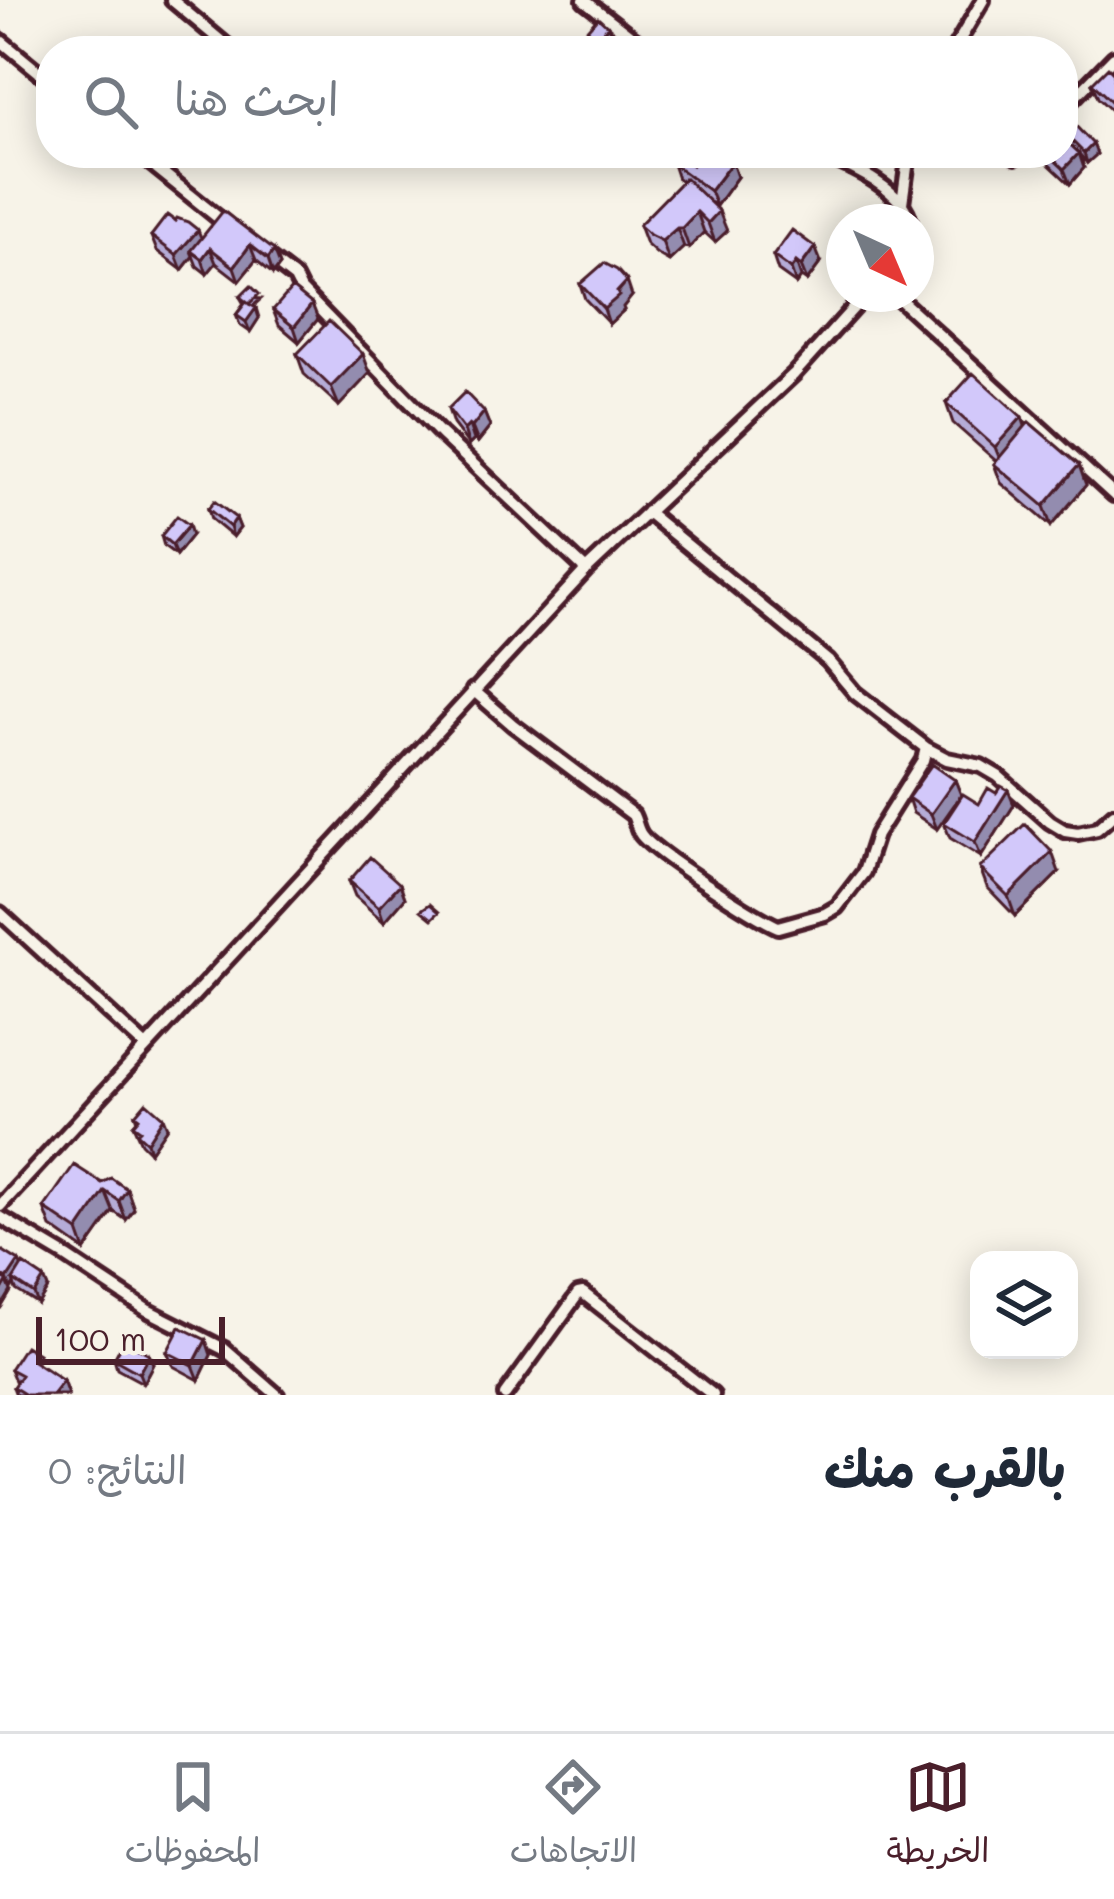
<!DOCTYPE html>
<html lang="ar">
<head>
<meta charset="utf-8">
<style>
	body { margin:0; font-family:Mali,"Playpen Sans Arabic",sans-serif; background:#f6f6f7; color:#1f2937; direction:rtl }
	.controls { position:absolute; right:36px; bottom:36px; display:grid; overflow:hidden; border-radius:24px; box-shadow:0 6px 30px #0003 }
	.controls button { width:108px; height:108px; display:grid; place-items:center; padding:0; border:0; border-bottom:3px solid #e0e1e3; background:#fff; color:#1f2937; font:60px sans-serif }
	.compass { position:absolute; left:826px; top:204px; width:108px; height:108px; border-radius:50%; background:#fff; box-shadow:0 6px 30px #0003; rotate:136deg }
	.scale { position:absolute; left:36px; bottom:30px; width:189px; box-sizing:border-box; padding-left:12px; border:6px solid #4a1f2b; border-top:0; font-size:33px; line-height:42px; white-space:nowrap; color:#4a1f2b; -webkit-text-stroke:9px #f7f3e8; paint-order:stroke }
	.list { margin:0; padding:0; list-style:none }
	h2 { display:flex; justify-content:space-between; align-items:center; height:156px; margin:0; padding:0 48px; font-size:51px }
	h2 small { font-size:39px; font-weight:400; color:#747a83 }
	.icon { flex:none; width:66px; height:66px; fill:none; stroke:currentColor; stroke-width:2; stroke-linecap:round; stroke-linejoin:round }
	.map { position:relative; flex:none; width:1114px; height:1395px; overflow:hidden; direction:ltr }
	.search { position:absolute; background:#fff; box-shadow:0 6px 30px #0003; left:36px; right:36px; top:36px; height:132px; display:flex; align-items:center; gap:30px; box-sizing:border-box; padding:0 42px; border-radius:48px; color:#747a83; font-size:45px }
	.sheet { height:336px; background:#fff }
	nav { display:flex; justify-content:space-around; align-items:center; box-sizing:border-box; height:168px; border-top:3px solid #e0e1e3; background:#fff; font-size:33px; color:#747a83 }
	nav a { display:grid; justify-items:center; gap:6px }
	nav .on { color:#4a1f2b }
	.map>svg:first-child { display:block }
</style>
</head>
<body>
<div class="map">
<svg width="1114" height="1395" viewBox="0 0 1114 1395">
	<rect width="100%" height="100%" fill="#f7f3e8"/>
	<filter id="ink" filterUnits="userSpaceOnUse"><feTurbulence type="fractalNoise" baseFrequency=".00833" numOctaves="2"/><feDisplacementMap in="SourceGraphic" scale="24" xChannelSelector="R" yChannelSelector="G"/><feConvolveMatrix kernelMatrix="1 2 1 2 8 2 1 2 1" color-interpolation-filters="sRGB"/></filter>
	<g filter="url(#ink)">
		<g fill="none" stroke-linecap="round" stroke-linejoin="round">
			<g stroke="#4a1f2b" stroke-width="20">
				<path id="minor" d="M172,0L233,51
					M584,0L650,51
					M0,40L51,82
					M953,51L983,0
					M1063,109L1114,57
					M138,153L226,224
					M820,153C849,166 904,189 910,222
					M1016,157L1020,153
					M902,203L909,153
					M269,258L295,278L301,290L441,434L586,570
					M894,294L1114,495
					M647,512L828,661L855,693L926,748L947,759L981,766L998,776L1050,822L1065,831L1078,833L1097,829L1114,814
					M473,690L513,725L633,815C636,821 637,828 640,833C648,849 757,918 778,927L825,914L837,907L864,872L876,835L923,760L926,748
					M0,913L146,1047
					M0,1206L586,570L794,374L866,294
					M0,1217L67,1257L147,1310L224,1349L277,1395
					M505,1395L578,1294L583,1293L713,1395"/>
			</g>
			<use href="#minor" stroke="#f7f3e8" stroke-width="10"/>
		</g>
		<path fill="#b5acd7" stroke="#4a1f2b" stroke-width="3" d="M608,26L612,36L598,51H592L585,45L582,35Z
			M1114,73V113L1098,98L1092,83Z
			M1063,127L1093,144L1097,154L1087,163L1080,155L1084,168L1070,184L1042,158L1040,153H1063Z
			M673,164L692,165L737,177L716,206L710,202L727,231L715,242L704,232L689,248L684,247L669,261L657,254L646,244L639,225L682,181L678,179Z
			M175,221L201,238L274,250L280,265L273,274L256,260L239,281L216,263L207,274L197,266L193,256L182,270L157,251L151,236Z
			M773,256L821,262L807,281L801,277L796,284L778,271Z
			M580,284L632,296L623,307L624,310L609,324L585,299Z
			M240,297L261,299L253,306L259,318L250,332L240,325L236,315L244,304Z
			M273,310L318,319L299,342L279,325Z
			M297,354L370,373L339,406L304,374Z
			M946,403L1025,426L1079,465L1086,485L1051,526L1001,483L994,464L996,461L953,423Z
			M448,409L484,412L490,427L478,442L474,440L469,445L453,424Z
			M208,509L236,518L240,528L233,537L211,519Z
			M192,535L176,555L164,546L161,536Z
			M955,780L961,795L937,829L913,813L908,798Z
			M1014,805L981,857L950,838L944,823Z
			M980,868L1059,872L1015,916L987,887Z
			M349,881L400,884L405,898L384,922L355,896Z
			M135,1115L167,1127L150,1152L141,1143L133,1125L137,1121Z
			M102,1183L127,1189L134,1209L126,1220L113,1211L85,1251L51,1227L44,1208Z
			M0,1249L21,1267L44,1278L48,1288L38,1304L16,1290L14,1284L10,1288L11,1291L2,1306L0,1305Z
			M167,1352L211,1355L199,1380L173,1366Z
			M149,1354L153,1364L143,1383L117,1369L114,1359Z
			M43,1367L63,1381L68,1395H16L13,1387L16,1383L10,1369Z"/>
		<path fill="#938caf" stroke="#4a1f2b" stroke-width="3" d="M608,26L612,36L598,51H594L592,44Z
			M1093,144L1097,154L1087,163L1084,153Z
			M1079,153L1084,168L1070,184L1064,169Z
			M732,162L737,177L716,206L710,191Z
			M719,211L727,231L715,242L708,223Z
			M697,212L704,232L689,248L682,228Z
			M677,228L684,247L669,261L662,241Z
			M198,230L204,245L191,251L193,256L182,270L176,255Z
			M250,245L256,260L239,281L234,267Z
			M815,247L821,262L807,281L801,266Z
			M210,248L216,263L207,274L202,259Z
			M274,250L280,265L273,274L268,259Z
			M796,262L801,277L796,284L791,269Z
			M627,281L632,296L623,307L624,310L609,324L604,309Z
			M312,304L318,319L299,342L294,327Z
			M256,308L259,318L250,332L246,322Z
			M363,354L370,373L339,406L331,387Z
			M484,412L490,427L478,442L472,427Z
			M1022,417L1029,437L1003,467L995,447Z
			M469,425L474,440L469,445L464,430Z
			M1079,465L1086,485L1051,526L1044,506Z
			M236,518L240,528L233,537L230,527Z
			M189,525L192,535L176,555L172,545Z
			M955,780L961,795L937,829L931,814Z
			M1008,790L1014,805L981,857L975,842Z
			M1052,852L1059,872L1015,916L1008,896Z
			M400,884L405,898L384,922L379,907Z
			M163,1117L167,1127L150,1152L147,1142Z
			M127,1189L134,1209L126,1220L119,1201Z
			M105,1191L113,1211L85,1251L78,1231Z
			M19,1261L23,1271L13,1280L14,1284L11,1289L7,1279Z
			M44,1278L48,1288L38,1304L34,1294Z
			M7,1281L11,1291L2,1306L0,1293Z
			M206,1340L211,1355L199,1380L193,1365Z
			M149,1354L153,1364L143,1383L139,1373Z
			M63,1381L68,1395H52Z"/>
		<path fill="#d2c8fa" stroke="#4a1f2b" stroke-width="3" d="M598,17L608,26L592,44L582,35Z
			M1108,67L1114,73V104L1092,83Z
			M1070,120L1093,144L1084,153L1063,132V127Z
			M1063,138L1079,153L1064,169L1047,153H1063Z
			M701,153H720L732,162L710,191L673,164L680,155L692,165Z
			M685,178L719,211L708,223L697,212L682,228H677L662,241L650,235L639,225Z
			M223,211L274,250L268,259L250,245L234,267L210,248L202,259L191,251Z
			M167,215L175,221L177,218L188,222L198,230L176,255L151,236Z
			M792,230L815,247L801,266L796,262L791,269L773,256Z
			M604,263L617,270L627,281L617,292L619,296L604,309L580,284Z
			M251,286L259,294L249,304L240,297Z
			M292,288L312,304L294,327L273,310Z
			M246,302L256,308L246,322L236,315Z
			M329,321L363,354L331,387L297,354Z
			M973,373L1022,417L995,447L946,403Z
			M465,392L484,412L472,427L469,425L464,430L448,409Z
			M1029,422L1079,465L1044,506L994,464Z
			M214,501L236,518L230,527L208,509Z
			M177,516L189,525L172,545L161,536Z
			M932,764L955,780L931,814L908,798Z
			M1001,786L1008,790L975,842L944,823L963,794L979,804L988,788L996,793Z
			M1025,824L1052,852L1008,896L980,868Z
			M370,857L400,884L379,907L349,881Z
			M430,904L439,912L432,919L421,910Z
			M146,1102L163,1117L147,1142L137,1133L140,1130L133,1125L139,1118L135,1115Z
			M74,1165L102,1183L111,1178L127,1189L119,1201L105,1191L78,1231L44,1208Z
			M0,1249L19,1261L7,1279L0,1274Z
			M23,1264L44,1278L34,1294L13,1280Z
			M0,1277L7,1281L0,1293Z
			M180,1327L206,1340L193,1365L167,1352Z
			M124,1340L149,1354L139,1373L114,1359Z
			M25,1346L38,1354L33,1361L63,1381L52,1395H26L13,1387L21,1375L10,1369Z"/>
	</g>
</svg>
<div class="controls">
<button><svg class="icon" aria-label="layers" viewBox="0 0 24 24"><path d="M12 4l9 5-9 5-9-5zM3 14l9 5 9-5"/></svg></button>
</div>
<svg class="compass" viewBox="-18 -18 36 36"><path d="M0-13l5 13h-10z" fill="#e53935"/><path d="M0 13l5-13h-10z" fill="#747a83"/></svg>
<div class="scale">100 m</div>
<div class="search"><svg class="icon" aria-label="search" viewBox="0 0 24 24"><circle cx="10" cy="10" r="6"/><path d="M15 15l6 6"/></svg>ابحث هنا</div>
</div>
<section class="sheet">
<h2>بالقرب منك<small>النتائج: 0</small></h2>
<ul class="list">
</ul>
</section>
<nav>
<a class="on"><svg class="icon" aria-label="map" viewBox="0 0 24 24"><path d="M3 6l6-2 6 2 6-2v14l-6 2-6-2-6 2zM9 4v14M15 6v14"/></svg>الخريطة</a>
<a><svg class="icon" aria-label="directions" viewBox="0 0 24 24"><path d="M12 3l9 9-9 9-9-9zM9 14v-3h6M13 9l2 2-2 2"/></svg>الاتجاهات</a>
<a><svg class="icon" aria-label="saved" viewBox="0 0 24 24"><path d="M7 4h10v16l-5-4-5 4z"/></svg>المحفوظات</a>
</nav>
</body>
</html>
